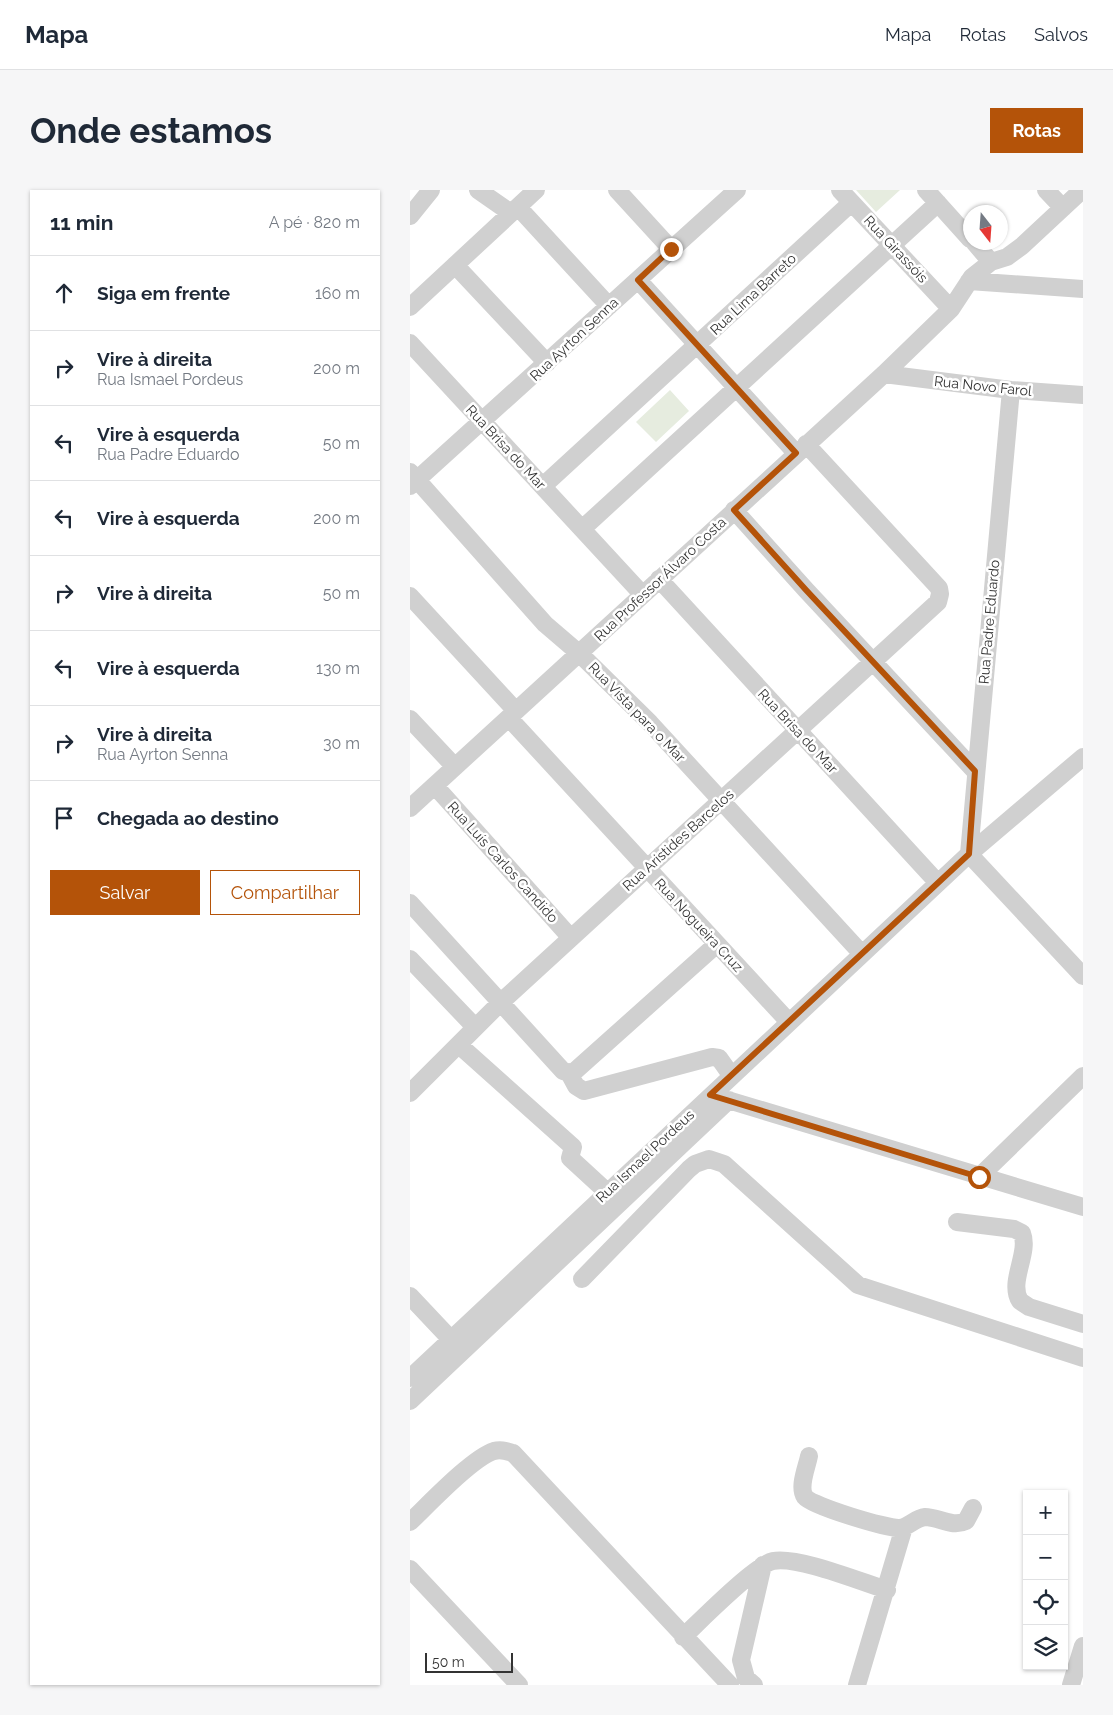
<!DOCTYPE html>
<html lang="pt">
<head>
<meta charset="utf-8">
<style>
	body { margin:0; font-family:Raleway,sans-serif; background:#f6f6f7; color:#1f2937 }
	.controls { position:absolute; right:15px; bottom:15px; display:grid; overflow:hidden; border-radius:0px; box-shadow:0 1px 4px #0004 }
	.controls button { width:45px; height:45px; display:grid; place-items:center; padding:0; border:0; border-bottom:1px solid #e0e1e3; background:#fff; color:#1f2937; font:25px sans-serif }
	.compass { position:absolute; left:553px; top:15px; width:45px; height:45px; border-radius:50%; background:#fff; box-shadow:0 1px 4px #0004; rotate:163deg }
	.scale { position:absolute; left:15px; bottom:12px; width:88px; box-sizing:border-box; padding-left:5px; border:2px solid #333; border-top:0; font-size:14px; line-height:18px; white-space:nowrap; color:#333; -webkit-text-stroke:4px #fff; paint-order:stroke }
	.stop { position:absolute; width:15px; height:15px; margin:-11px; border:4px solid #b45309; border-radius:50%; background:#fff }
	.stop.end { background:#b45309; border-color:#fff; box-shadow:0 1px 5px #0008 }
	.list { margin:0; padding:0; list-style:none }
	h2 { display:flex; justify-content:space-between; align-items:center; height:65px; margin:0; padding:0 20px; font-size:21px }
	h2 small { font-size:16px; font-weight:400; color:#747a83 }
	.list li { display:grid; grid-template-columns:32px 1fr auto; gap:15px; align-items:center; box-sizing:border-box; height:75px; padding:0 20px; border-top:1px solid #e0e1e3 }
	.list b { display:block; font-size:19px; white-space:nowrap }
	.list p { margin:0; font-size:16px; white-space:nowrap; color:#747a83 }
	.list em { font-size:16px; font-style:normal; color:#747a83 }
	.actions { display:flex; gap:10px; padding:15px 20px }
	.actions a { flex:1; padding:11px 0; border:1px solid #b45309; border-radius:0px; text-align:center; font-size:18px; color:#b45309 }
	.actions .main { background:#b45309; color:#fff }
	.icon { flex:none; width:28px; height:28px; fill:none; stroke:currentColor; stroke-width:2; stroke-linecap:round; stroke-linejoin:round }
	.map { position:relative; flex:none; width:673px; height:1495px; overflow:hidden; border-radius:0px }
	header { display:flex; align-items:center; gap:30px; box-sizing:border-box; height:70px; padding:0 25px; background:#fff; border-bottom:1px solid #e0e1e3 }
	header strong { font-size:24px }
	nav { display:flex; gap:28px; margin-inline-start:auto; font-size:18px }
	.intro { display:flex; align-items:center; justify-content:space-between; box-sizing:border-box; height:120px; padding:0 30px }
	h1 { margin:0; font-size:35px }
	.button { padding:12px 22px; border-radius:0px; background:#b45309; color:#fff; font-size:18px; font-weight:700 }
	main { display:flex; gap:30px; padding:0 30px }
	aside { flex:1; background:#fff; border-radius:0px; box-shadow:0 1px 4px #0004 }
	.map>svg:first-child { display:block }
</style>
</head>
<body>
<header>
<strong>Mapa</strong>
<nav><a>Mapa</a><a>Rotas</a><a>Salvos</a></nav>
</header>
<div class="intro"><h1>Onde estamos</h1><a class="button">Rotas</a></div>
<main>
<aside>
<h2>11 min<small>A pé · 820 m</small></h2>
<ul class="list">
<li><svg class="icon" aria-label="ahead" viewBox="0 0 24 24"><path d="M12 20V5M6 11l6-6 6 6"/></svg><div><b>Siga em frente</b></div><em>160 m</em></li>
<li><svg class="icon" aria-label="right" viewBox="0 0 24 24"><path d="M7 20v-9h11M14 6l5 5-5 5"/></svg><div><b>Vire à direita</b><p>Rua Ismael Pordeus</p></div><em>200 m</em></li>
<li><svg class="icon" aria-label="left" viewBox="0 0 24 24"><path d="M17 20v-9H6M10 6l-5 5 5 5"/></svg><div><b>Vire à esquerda</b><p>Rua Padre Eduardo</p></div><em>50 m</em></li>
<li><svg class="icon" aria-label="left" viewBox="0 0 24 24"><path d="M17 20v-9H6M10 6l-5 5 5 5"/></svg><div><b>Vire à esquerda</b></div><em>200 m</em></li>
<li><svg class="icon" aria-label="right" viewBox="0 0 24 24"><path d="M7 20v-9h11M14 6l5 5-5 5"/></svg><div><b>Vire à direita</b></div><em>50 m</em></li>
<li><svg class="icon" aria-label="left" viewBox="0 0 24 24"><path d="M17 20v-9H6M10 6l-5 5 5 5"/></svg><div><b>Vire à esquerda</b></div><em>130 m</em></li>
<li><svg class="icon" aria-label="right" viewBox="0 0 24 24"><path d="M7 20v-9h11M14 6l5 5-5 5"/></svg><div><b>Vire à direita</b><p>Rua Ayrton Senna</p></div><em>30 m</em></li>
<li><svg class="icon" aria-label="arrive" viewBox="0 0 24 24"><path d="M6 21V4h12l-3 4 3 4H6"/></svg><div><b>Chegada ao destino</b></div></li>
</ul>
<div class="actions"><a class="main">Salvar</a><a>Compartilhar</a></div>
</aside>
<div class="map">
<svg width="673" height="1495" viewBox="0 0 673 1495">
	<rect width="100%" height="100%" fill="#fff"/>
	<path fill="#e6ecdf" d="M446,0H490L466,22Z
		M260,200L279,221L246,252L226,232Z"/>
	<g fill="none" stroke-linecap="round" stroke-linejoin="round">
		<path stroke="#d0d0d0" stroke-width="18" d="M68,0L101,23
			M207,0L261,59
			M430,0L541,119
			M516,0L560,49
			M636,0L653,18
			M108,17L199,116
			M0,26L21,0
			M564,52L581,72
			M45,75L137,173
			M228,90L386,263
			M559,91L673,99
			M0,117L126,0
			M0,153L232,404
			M474,184L601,200L673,205
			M601,200L559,664L673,786
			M0,282L135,434L170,464L240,533L452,764
			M0,296L327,0
			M133,296L441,13
			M324,320L396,400L565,581
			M172,339L528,13
			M249,389L528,693
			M0,406L106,521
			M99,528L379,832
			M0,529L45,577
			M25,596L161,748
			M0,618L474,184L541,119L562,87L581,72L597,67L612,56L672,0
			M0,713L153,881L159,883L166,896L174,901L302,867L309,868L321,885
			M0,769L65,837
			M49,855L163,957L160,968L197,1002
			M159,883L165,881L307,754
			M0,903L90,813L528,412L530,404L529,398L396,254
			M308,907L673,1017
			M569,987L673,886
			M547,1032L604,1039L612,1043C620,1063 598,1092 610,1111L619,1117L673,1134
			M172,1089L279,979L285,974L299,969L314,974L448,1095L673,1168
			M0,1106L48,1157
			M0,1188L559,664L673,567
			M0,1211L319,910
			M399,1266C397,1277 388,1297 395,1307C402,1316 478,1339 490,1338C499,1337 505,1328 515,1327C529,1327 542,1338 556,1331L563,1318
			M0,1332C18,1315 62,1268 84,1261C91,1259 96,1261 103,1263L320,1495
			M0,1379L109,1495
			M273,1447C290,1431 345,1375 363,1371C388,1366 451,1392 477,1400
			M344,1495L336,1488L331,1470L353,1375
			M447,1495L494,1337
			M661,1495L673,1456"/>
	</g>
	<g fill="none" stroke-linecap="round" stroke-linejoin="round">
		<path stroke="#b45309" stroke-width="6" d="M261,59L228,90L386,263L324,320L396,400L565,581L559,664L300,905L569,987"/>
	</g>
	<g text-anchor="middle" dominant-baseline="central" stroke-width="5" stroke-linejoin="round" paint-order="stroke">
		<g font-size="14" fill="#333" stroke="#fff">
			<text transform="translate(486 59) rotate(47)">Rua Girassóis</text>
			<text transform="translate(343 104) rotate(-43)">Rua Lima Barreto</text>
			<text transform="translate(164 149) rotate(-43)">Rua Ayrton Senna</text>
			<text transform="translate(573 196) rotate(6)">Rua Novo Farol</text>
			<text transform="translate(96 257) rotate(47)">Rua Brisa do Mar</text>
			<text transform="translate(250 389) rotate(-43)">Rua Professor Álvaro Costa</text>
			<text transform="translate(579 432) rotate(-85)">Rua Padre Eduardo</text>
			<text transform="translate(227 522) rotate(46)">Rua Vista para o Mar</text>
			<text transform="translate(388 541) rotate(47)">Rua Brisa do Mar</text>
			<text transform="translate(268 650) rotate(-42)">Rua Aristides Barcelos</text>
			<text transform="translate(93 672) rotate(48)">Rua Luís Carlos Candido</text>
			<text transform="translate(289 735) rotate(47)">Rua Nogueira Cruz</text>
			<text transform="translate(235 966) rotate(-43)">Rua Ismael Pordeus</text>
		</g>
	</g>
</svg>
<div class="controls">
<button>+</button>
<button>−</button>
<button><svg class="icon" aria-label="locate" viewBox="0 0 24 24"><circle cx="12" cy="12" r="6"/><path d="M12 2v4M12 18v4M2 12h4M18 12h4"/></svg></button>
<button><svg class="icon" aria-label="layers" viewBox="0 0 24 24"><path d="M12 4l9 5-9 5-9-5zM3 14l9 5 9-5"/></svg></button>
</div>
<svg class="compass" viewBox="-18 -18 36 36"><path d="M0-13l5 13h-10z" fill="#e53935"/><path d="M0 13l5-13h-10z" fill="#747a83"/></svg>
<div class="scale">50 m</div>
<div class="stop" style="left:569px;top:987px"></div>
<div class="stop end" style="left:261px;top:59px"></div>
</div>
</main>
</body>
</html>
